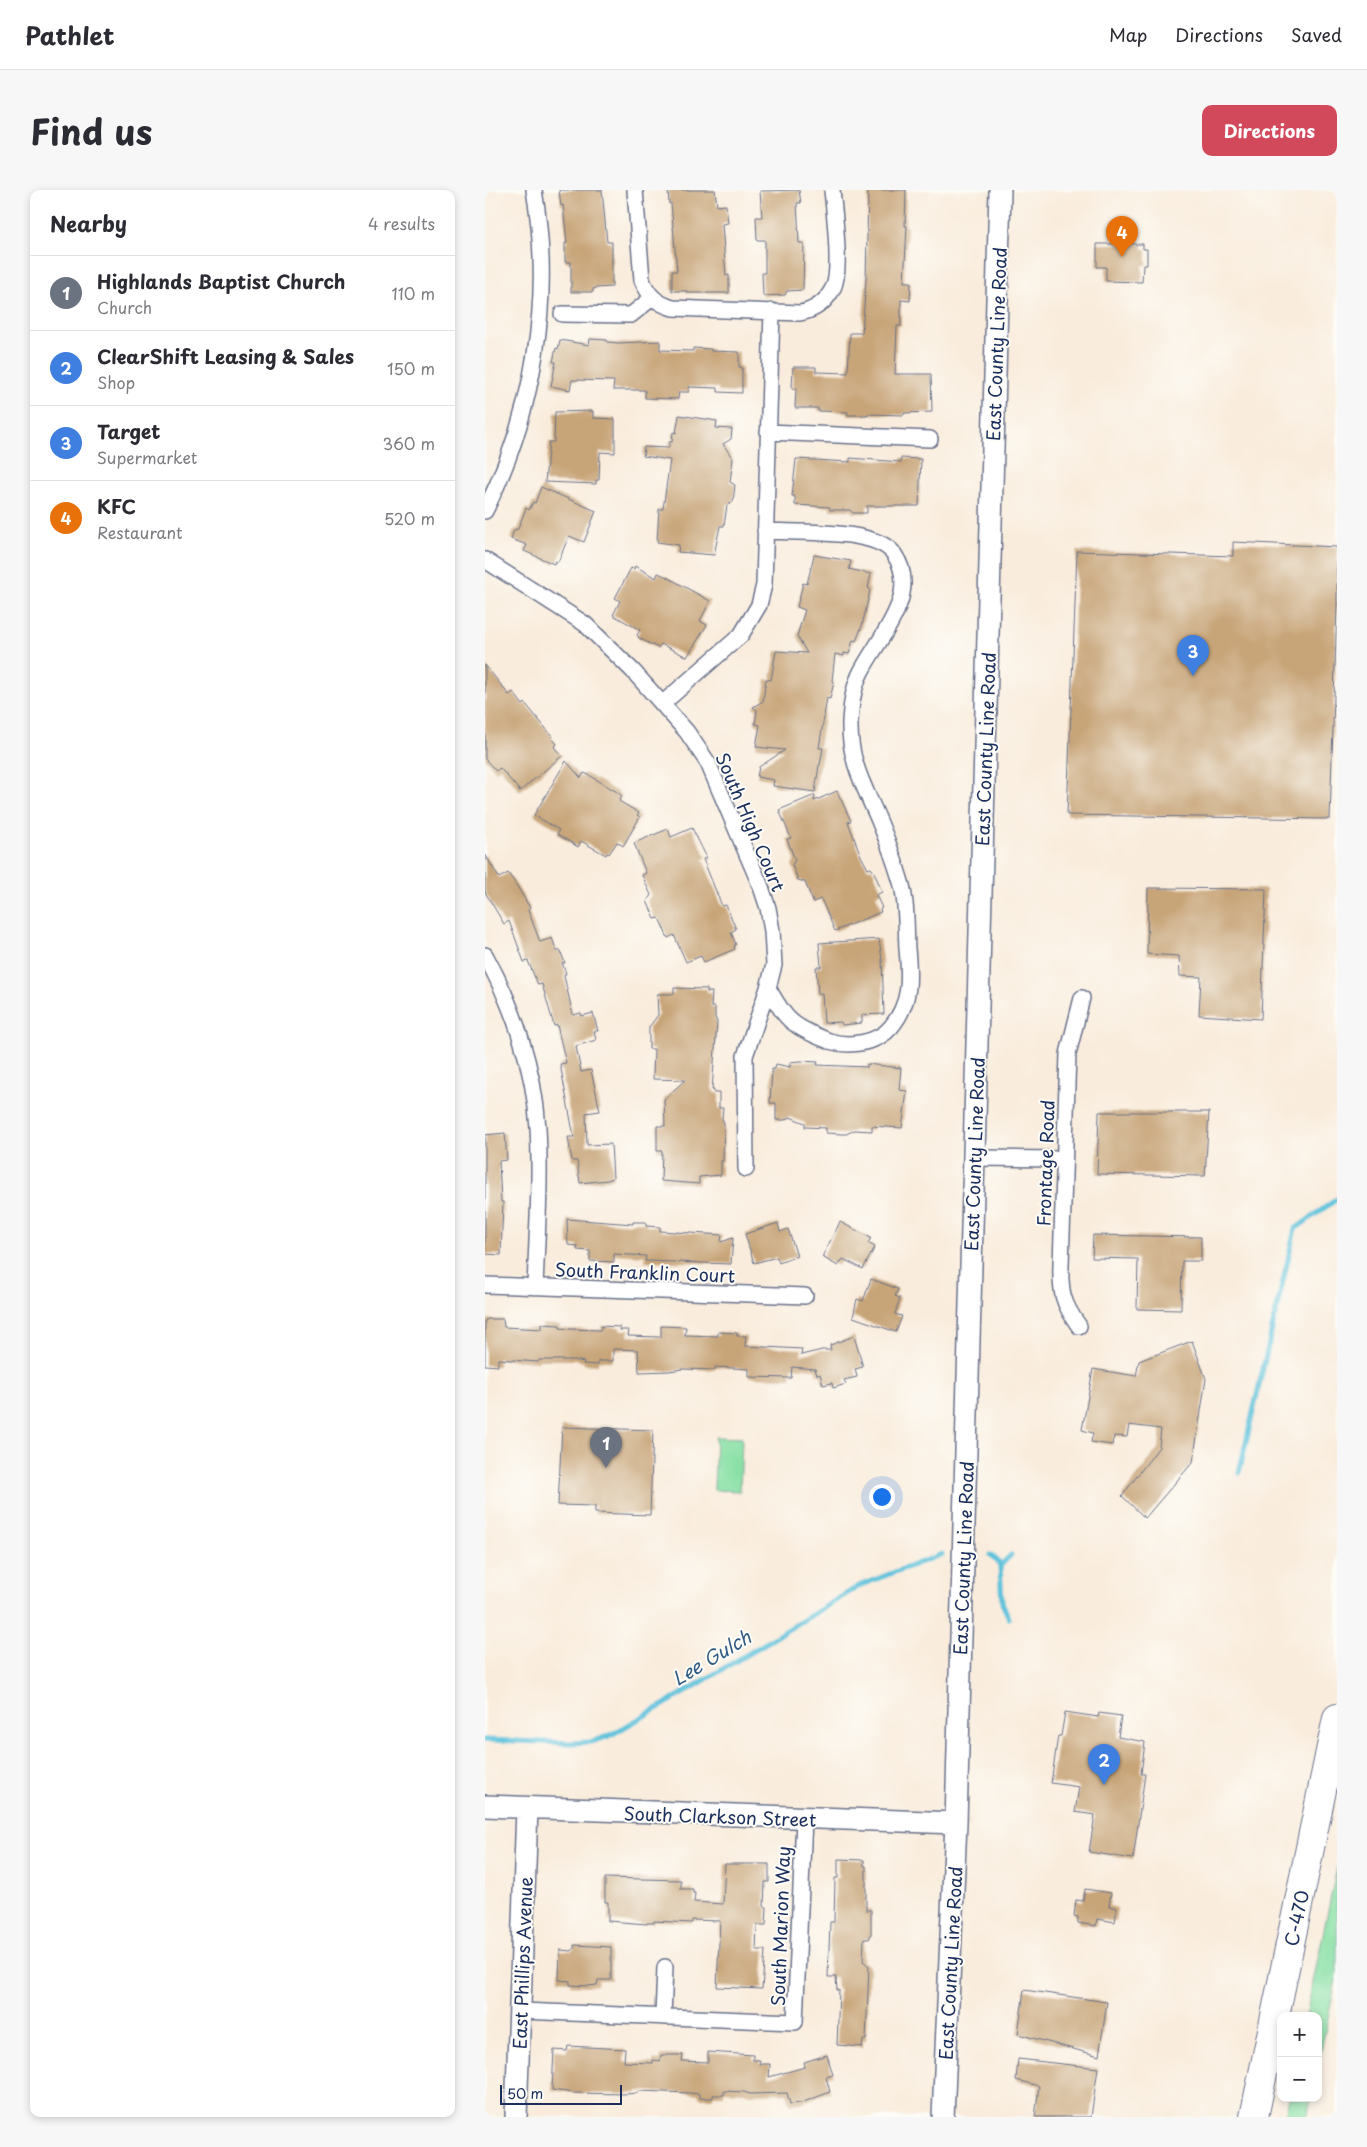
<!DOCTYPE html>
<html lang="en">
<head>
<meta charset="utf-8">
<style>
	body { margin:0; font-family:"Playpen Sans",sans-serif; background:#f7f7f7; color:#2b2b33 }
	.controls { position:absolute; right:15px; bottom:15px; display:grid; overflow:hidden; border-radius:10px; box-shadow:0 2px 8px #0003 }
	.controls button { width:45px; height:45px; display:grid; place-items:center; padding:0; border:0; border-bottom:1px solid #e1e1e2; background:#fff; color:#2b2b33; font:25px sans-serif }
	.scale { position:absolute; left:15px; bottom:12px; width:122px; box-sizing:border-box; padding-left:5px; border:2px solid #1b2f5e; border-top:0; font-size:14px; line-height:18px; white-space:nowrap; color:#1b2f5e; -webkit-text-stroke:4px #fdfcf7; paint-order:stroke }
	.you { position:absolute; left:396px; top:1306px; width:18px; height:18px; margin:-12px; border:4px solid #fff; border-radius:50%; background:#1a73e8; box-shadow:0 0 0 8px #1a73e833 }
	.badge { display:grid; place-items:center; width:32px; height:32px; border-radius:50%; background:#d1495b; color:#fff; font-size:16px; font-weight:700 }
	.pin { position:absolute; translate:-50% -41px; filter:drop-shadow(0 1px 2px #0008) }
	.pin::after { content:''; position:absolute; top:26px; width:18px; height:15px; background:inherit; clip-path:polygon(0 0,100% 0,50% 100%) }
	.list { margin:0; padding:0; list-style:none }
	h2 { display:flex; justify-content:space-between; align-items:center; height:65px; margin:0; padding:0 20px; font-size:21px }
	h2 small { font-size:16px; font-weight:400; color:#7c7c81 }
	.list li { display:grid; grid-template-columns:32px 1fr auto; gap:15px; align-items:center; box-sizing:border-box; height:75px; padding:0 20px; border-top:1px solid #e1e1e2 }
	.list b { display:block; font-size:19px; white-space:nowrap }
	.list p { margin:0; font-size:16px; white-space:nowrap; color:#7c7c81 }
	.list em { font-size:16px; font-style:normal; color:#7c7c81 }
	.map { position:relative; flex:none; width:852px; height:1927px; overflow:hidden; border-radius:10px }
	header { display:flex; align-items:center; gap:30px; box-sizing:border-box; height:70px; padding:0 25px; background:#fff; border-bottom:1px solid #e1e1e2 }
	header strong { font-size:24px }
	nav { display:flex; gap:28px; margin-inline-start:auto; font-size:18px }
	.intro { display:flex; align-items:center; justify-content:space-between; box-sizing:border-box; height:120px; padding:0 30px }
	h1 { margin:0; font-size:35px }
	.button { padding:12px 22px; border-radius:10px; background:#d1495b; color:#fff; font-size:18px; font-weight:700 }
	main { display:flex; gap:30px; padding:0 30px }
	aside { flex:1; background:#fff; border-radius:10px; box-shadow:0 2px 8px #0003 }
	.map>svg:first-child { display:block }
</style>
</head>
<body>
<header>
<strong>Pathlet</strong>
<nav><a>Map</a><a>Directions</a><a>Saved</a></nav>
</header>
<div class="intro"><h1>Find us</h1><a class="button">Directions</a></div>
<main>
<aside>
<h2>Nearby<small>4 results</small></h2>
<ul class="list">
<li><span class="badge" style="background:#6b7280">1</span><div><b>Highlands Baptist Church</b><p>Church</p></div><em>110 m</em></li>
<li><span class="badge" style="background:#3f7fe0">2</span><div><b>ClearShift Leasing &amp; Sales</b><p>Shop</p></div><em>150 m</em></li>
<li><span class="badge" style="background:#3f7fe0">3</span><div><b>Target</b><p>Supermarket</p></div><em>360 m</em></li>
<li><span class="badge" style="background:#e8710a">4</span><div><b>KFC</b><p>Restaurant</p></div><em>520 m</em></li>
</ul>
</aside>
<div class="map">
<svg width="852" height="1927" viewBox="0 0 852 1927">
	<rect width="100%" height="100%" fill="#fdfcf7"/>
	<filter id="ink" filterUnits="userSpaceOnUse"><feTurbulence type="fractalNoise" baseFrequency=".02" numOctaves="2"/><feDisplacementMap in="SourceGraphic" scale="10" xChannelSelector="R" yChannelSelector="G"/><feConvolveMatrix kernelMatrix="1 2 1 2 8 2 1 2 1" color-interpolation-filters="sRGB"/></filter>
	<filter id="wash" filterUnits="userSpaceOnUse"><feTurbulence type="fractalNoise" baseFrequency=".0096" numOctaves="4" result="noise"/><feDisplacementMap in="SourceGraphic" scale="20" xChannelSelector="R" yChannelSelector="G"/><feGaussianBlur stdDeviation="1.12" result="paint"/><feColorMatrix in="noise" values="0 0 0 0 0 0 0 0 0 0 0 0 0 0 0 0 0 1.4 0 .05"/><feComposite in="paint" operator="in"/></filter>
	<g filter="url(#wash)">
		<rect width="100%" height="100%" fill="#f9ecdc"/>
		<path fill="#88e0a5" stroke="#528882" d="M231,1247L257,1248L255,1301L229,1300Z
			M852,1677V1785L833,1875V1826H821Z
			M804,1908H826L822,1927H800Z"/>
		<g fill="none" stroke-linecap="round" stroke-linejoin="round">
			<path stroke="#5ec2dc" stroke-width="5" d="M754,1283L810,1039L852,1009
				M505,1365L513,1371L515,1376L517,1413L524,1428
				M515,1376L526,1365
				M0,1550L86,1553L105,1552L124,1546L187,1510L376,1395L457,1364"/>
		</g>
		<g id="blocks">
			<path fill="#c8a579" d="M74,0H117L122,52H127V97L111,98L108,99V102H86V72H80V53H82L78,15L76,16Z
				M183,0H230L232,16L241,15L243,33L237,34L241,86L244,85V103H202V101H187V81H192L186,13L184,14Z
				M314,0L316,13H312L313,30L314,53H319L318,100L302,101L300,105L278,106L277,83H280V50H272L271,27H277L275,1Z
				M383,0H421L420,36H422L419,92H426L425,111L416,110V136H412L410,184H446L447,222L419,223V225L382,224V225H362L363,222L333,221V218H310L311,199H307L308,177H331V182L363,183L365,143H377L381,91Z
				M612,54H658V59H662V75H658L657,92L621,91V77H612Z
				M105,149L122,150V152L134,153L175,151V160L208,161V158L226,159V161L254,162V177H257V203L233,202V198L204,197V202H194L193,209L160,208V200H128L129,191L87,190L85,200L66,196L71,172H68L71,158L73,159L75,150L104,155Z
				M108,221V228L130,229V263L115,262L114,290H111V294L60,292L64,252H69L70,222Z
				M194,225L232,231L231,238L247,239L246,249L238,254L248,269L245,292L250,295L248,312L242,315L239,336H235L229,365L193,362L194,355L172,352L174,319H178L185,270L158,266L159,257L184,258V252H187L188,242L191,243Z
				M365,268L416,272V268L436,269L434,316H382V323H368L365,320H345V317L310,315V306H307L311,269L365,272Z
				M56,297L111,321L99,352L84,346L73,372L71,371L69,374L39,361L42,355L26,349L29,340L33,339L41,318L44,320L48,312L50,313Z
				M748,352L852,357V415L845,629L582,625L592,361L748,366Z
				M329,365L366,371L364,379L386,384L383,398L385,399L384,405L377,436L371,451L368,450L364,464L359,463V466L350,464L347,491L349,492L345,509L342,508L334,558H338L335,575H334L330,602L288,596L289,590L272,587L274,577L300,560L271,557L275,535L270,534L272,520L268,517L278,511L281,489L286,490L291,461L322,463L312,446L320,420L312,417L318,393L322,394Z
				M150,376L171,388L173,383L182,387L225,411L215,431L222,435L202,467L176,454L173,458L154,448L152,445L155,440L128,425L135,411L130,408L146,378L149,379Z
				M0,475L24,505L28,502L38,515L40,513L67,546L66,547L72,554L69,557L77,566L35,601L15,578L11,581L0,569Z
				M81,571L96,588L99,583L104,585L132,602L137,606L134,611L154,623L152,625L155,627L138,656L132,652L124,664L122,663L121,665L96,651L93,657L72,644L74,640L49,625Z
				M352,601L366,631L363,632L376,666L383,679L386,678L389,682L397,702L391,705L397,718L395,719L396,722L350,741L336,709L328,712L320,692L313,690L307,675L310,670L302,649L306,648L294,620L330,605L329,611Z
				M207,638L222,668L218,669L237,716L241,715L251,739L246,742L251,755L249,756L250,759L219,772L216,766L201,772L189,745L183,748L174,728L170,729L162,711L166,705L157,685L161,683L149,653L183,639L186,647Z
				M0,664L14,688L23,683L32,696L45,718L43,720L55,752L67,748L72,762L75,760L80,773H77L81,783L79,786L88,825L96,823L97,826L108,823L113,841H109L111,850L91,856L96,882L106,880L115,921L101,923L102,955L126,954L128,988L123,990L95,993L92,971H87L83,947H89L75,874L81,873L74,844L72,835L69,836L57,794L53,795L43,771L39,772L24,731L19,734L0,702Z
				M663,698L781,699L776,829L714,825L716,787L695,786L694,766L662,764Z
				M394,749L397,770L399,824L377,825V833L357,835L356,832L339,833L337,803L333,804L331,777H336L334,753Z
				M189,798L222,799V802H227L226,817H230V827L232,832L227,900H229V903H234V918H238L237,928L239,933L238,971H236V985L214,987V994L176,991L177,961H172V936H180L179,909L200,890L168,889L169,859H164V837L173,825L172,804H189Z
				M315,871L333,872L332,875L382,877V874L416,878L414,900L422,901L417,938L387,936V941L370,940L361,944H356L341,943V938L320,937V933L305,927L300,930H291V913H285L287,879H290L291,874L305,877V872Z
				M614,922H724L720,986L612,984Z
				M20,943L22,970L14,971L16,1012H18L16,1065L0,1064V945Z
				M82,1029L148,1034V1032H161V1036L175,1037V1041L237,1045L236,1052L248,1048L246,1074L160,1071L161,1066L129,1064V1072L105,1071V1061L92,1060L93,1056L83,1055Z
				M355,1032L386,1048L383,1053L390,1057L378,1079L358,1069L353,1076L337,1067Z
				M293,1033L295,1042L303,1039L312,1066L294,1073L292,1067L269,1073L260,1044Z
				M608,1045L716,1047V1071H697L696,1120L652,1119L653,1069L607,1068Z
				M386,1089L413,1099L410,1106L415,1108L410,1124L417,1126L411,1142L368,1127L372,1109L378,1111Z
				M3,1129H18L19,1137L57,1139V1134L75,1135V1138L84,1139L116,1140V1136L135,1137V1140H144L143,1146L176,1147V1136L201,1137L200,1145L233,1146V1142L252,1143V1146H261L260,1156L317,1159L316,1165L337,1160H346L345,1155L369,1146L378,1177L370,1179L372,1187L359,1190L361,1194L348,1198L347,1193L338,1195L335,1184L332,1185L330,1179L307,1177L306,1188L264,1187V1179L230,1177V1180L198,1179L184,1181L154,1182L153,1160L128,1159V1171H113V1175L98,1174L99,1172L90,1170H54L53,1172L13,1169V1176L0,1175V1130Z
				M707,1151L721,1189L708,1272L660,1328L637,1306L674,1257L676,1239L644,1235L642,1247L629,1246L627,1255L606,1252L608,1243L597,1240L608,1179L651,1186L654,1171Z
				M77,1237L168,1240L165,1325L110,1323V1316L73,1315Z
				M580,1522L613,1527L614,1523L636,1526L633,1547L660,1552L656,1584H660L648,1669L604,1662L610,1625L590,1622L594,1597L566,1593L573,1546H576Z
				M353,1669L379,1670V1676H381V1720H386V1745L384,1749H379L378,1771L384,1776L381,1850H378L377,1857L352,1855L354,1800H352L351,1787H343L345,1732H349L350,1688H353Z
				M240,1674H284V1692H280L279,1716L282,1717L281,1735H272L271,1760H280L277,1799L232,1797L235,1731L207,1730V1733L169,1731V1733H162V1734L123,1731V1712H120V1688L196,1690V1699H208V1703H210L209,1712L238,1714Z
				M600,1699L626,1703L624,1716L632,1718L630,1732L612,1729L611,1736L593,1733V1727L589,1726L591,1710L598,1711Z
				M89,1755L126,1757V1790H113L112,1795L104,1796L85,1795V1791L74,1790L75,1760L86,1761L89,1759Z
				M539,1800L622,1812L614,1866L533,1844Z
				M83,1856L140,1859L139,1872L168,1873V1870L175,1871L176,1865H198L197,1871L223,1872V1862L268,1865V1870H275L274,1874H285L284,1887L320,1877L319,1872L342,1865L348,1885L341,1887L345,1902L316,1913L305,1914L302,1903L265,1904L259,1902L239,1901V1905H228V1908H214V1904L205,1903L153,1901V1903L141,1904L88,1903L67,1900L69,1860L82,1861Z
				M533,1869L613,1878L606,1927H550L554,1896L531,1890Z"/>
		</g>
	</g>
	<g filter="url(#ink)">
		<use href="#blocks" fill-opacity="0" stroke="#69718a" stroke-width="1"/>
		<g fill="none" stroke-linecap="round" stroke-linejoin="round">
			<g stroke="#69718a" stroke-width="18">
				<path id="street" d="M150,0L157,90C163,105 172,114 188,118L315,123C331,120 341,112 348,98C357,81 349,21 347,0
					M77,124L146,125L167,108
					M283,242L445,249
					M0,321C49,223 68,108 49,0
					M0,370L100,434L148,481L202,542L223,573L276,697L283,718L287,741L289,775L283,798C289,808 295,820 303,828C312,838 331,846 344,851C364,857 392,854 406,837C426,813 425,789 422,759C421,739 422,711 416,692C410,672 403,652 395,633C380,597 364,573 365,532C366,515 368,497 376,482C393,448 437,404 409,364C391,338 311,343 280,341
					M177,514L256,445L274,415L279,395L287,121
					M0,765C29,817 49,878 53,938C56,991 52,1044 50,1097
					M489,968L579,969
					M261,979L260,866L283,798
					M0,1095L320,1106
					M594,1136C578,1114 575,1102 576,1075L583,864L597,808
					M36,1821L310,1832L319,1629
					M178,1827L180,1777"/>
			</g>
			<g stroke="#69718a" stroke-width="24">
				<path id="secondary" d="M0,1616L471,1633
					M31,1927L42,1619
					M458,1927L471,1633L515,0"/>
			</g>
			<g stroke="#69718a" stroke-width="30">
				<path id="highway" d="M769,1927L852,1528"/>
			</g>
			<use href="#street" stroke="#fff" stroke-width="15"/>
			<use href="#secondary" stroke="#fff" stroke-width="21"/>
			<use href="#highway" stroke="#fff" stroke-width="28"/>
		</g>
	</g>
	<g text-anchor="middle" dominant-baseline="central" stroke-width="4" stroke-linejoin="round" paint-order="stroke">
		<g font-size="18" fill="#1b2f5e" stroke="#fdfcf7">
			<text transform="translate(511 154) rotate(-88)">East County Line Road</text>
			<text transform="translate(500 559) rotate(-88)">East County Line Road</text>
			<text transform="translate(266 632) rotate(67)">South High Court</text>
			<text transform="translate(489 964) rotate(-88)">East County Line Road</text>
			<text transform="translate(560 973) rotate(-88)">Frontage Road</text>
			<text transform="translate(160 1082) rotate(2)">South Franklin Court</text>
			<text transform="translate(478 1368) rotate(-88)">East County Line Road</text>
			<text transform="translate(235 1626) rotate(2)">South Clarkson Street</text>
			<text transform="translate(811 1728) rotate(-78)">C-470</text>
			<text transform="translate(295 1736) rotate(-88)">South Marion Way</text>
			<text transform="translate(37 1773) rotate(-88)">East Phillips Avenue</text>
			<text transform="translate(465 1773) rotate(-87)">East County Line Road</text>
		</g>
		<g font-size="19" font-style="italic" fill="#2f5b84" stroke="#fdfcf7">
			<text transform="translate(226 1467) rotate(-31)">Lee Gulch</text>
		</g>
	</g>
</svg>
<div class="controls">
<button>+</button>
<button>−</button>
</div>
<div class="scale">50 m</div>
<div class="you"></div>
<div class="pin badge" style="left:121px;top:1278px;background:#6b7280">1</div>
<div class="pin badge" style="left:619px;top:1595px;background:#3f7fe0">2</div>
<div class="pin badge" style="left:708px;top:486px;background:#3f7fe0">3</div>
<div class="pin badge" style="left:637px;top:67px;background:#e8710a">4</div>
</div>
</main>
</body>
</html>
